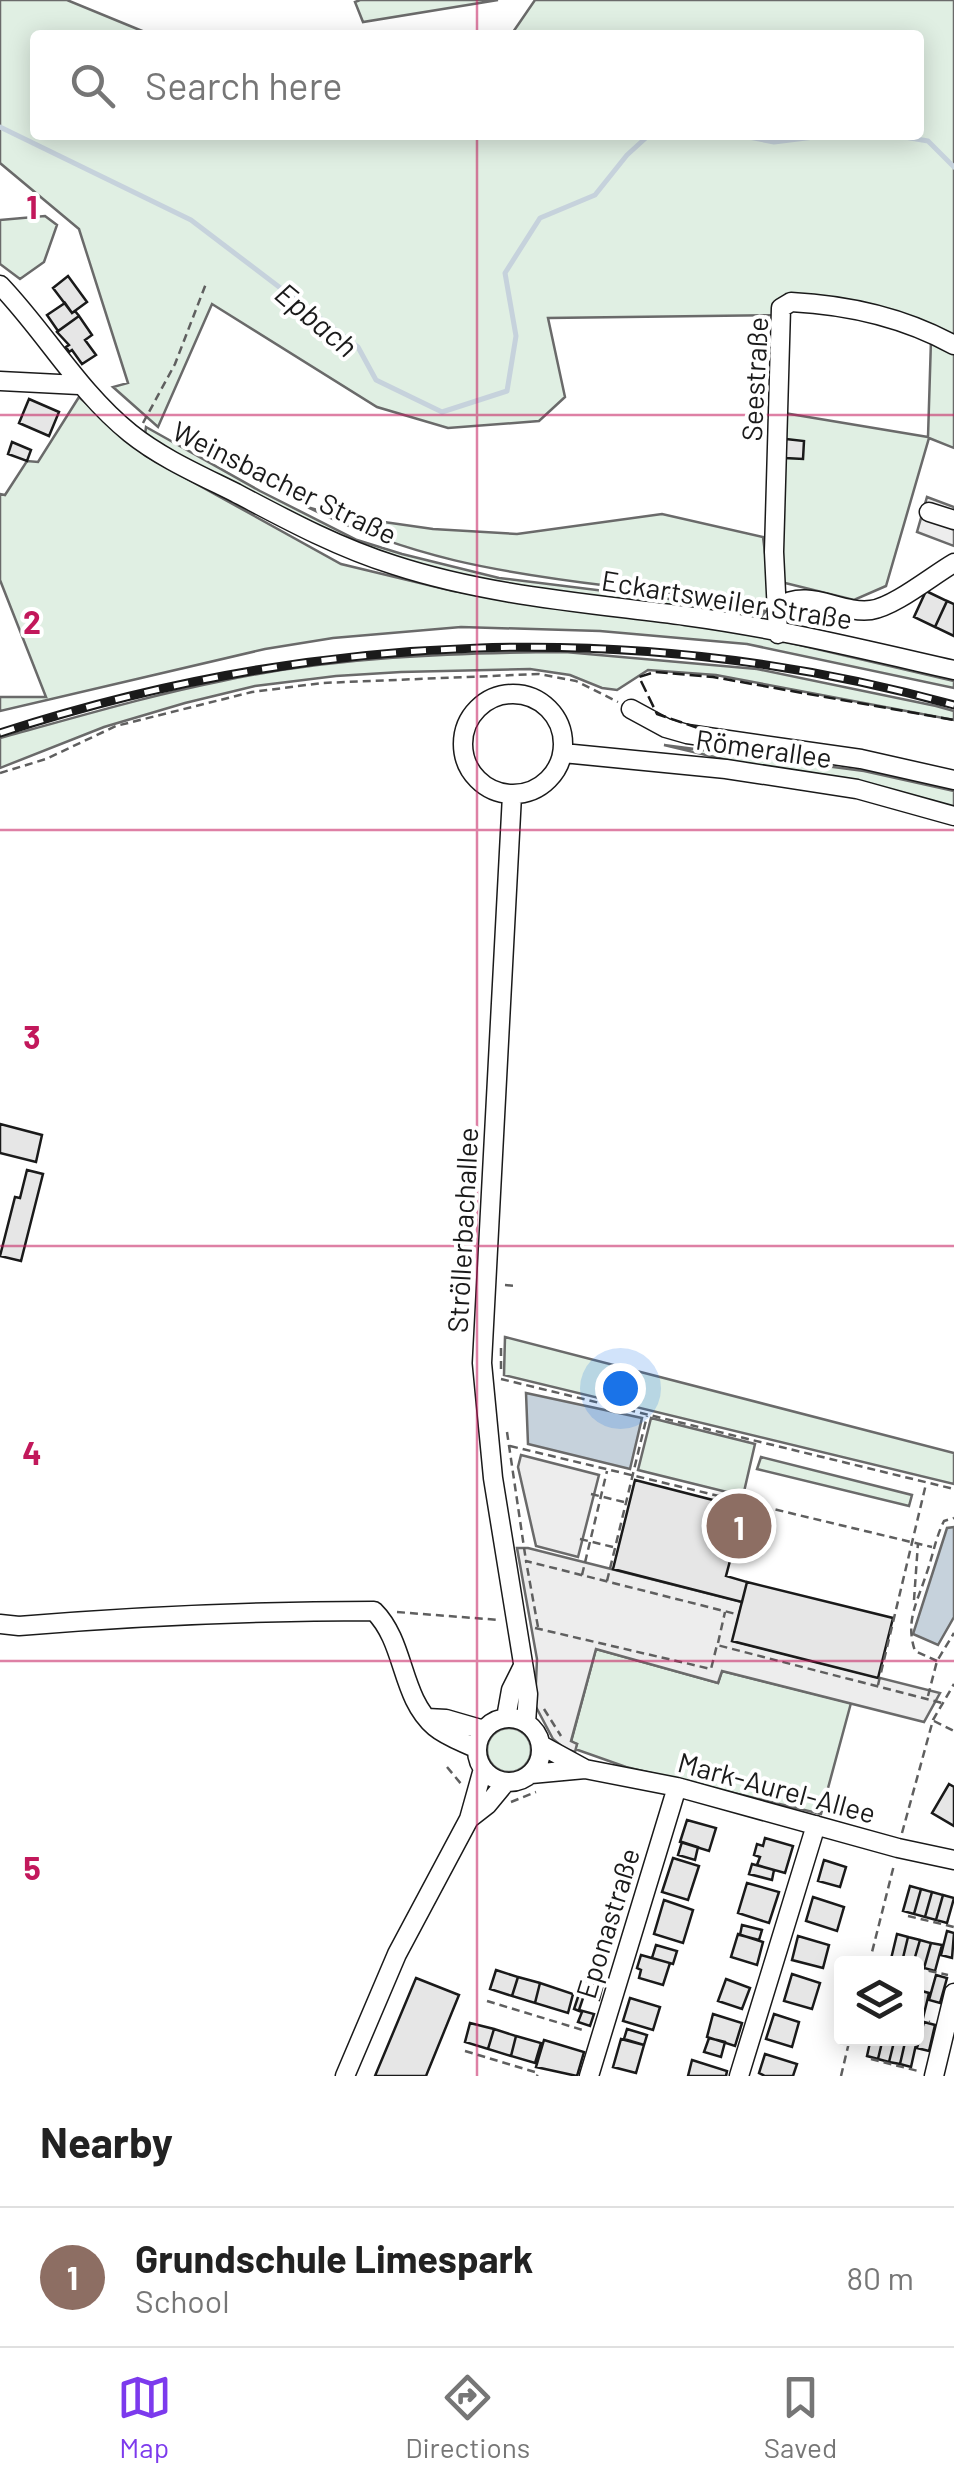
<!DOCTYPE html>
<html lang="en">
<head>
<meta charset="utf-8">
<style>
	body { margin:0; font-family:Barlow,sans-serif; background:#f2f2f2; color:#222 }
	.controls { position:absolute; right:30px; bottom:30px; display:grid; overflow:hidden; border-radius:10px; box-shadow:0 5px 25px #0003 }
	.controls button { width:90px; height:90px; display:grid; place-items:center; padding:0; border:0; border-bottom:2px solid #e0e0e0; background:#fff; color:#222; font:50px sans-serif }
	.you { position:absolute; left:620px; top:1388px; width:35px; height:35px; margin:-25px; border:8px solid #fff; border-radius:50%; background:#1a73e8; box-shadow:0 0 0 15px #1a73e833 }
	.badge { display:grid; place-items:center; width:65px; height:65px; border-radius:50%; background:#7c3aed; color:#fff; font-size:32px; font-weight:700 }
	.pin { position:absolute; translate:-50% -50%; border:5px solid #fff; box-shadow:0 2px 10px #0006 }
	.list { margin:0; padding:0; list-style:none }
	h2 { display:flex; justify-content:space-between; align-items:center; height:130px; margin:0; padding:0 40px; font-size:42px }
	h2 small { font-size:32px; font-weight:400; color:#767676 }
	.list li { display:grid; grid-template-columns:65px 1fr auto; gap:30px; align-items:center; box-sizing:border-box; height:140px; padding:0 40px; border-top:2px solid #e0e0e0 }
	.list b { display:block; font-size:38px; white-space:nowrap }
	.list p { margin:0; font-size:32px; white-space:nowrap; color:#767676 }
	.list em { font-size:32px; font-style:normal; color:#767676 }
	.icon { flex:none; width:55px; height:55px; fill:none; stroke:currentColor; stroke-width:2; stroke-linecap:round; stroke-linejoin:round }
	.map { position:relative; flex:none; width:954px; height:2076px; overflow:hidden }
	.search { position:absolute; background:#fff; box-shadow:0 5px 25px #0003; left:30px; right:30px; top:30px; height:110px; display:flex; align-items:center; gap:25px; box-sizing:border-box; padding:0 35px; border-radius:10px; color:#767676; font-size:38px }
	.sheet { height:270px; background:#fff }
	nav { display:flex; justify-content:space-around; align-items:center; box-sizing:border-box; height:140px; border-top:2px solid #e0e0e0; background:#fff; font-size:28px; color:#767676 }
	nav a { display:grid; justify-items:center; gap:5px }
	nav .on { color:#7c3aed }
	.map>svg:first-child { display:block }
</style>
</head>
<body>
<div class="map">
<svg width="954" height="2076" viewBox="0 0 954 2076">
	<rect width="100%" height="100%" fill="#fff"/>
	<path fill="#e0efe3" stroke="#6a6a6a" stroke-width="2.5" d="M0,0H67L152,35H35V135H919V35H511L535,0H954V339L850,301L786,294L775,315L548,318L565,397L539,421L448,428L377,407L212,304L158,427L113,387L128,383L79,229L0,163Z
		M360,0H498L363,22L355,2Z
		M45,216L57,225L44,262L20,279L0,264V220Z
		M931,340L954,352V448L929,438L886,586L854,600L777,581L778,412L928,437Z
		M79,397L146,456L341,564L453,591L740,631L954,681V688L747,644L600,631L461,627L333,638L265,649L0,711V697H46L0,580V494L5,495L27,461L38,462Z
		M146,427L260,491L357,540L402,554L499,578L766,611L760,618L743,619L519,590L406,563L361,547L169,451L145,435Z
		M307,507L335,515L433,529L517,534L662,514L763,537L771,600C717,599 664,592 610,586C497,572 410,558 307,507Z
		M565,652L757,669L936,706L954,711V720L716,675L648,670L617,690L602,688L570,675L530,669L401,672L336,676L255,686L185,703L104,727L0,768V738C74,718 147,696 222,681C334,657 451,653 565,652Z
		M664,745L864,771L954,791V814Z
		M505,1337L954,1453V1484L504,1375Z
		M651,1418L755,1444L743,1496L638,1470Z
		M761,1457L912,1495L909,1506L757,1469Z
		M596,1649L718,1683L722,1671L851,1703L821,1814L626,1767L575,1749L577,1744L571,1742Z
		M487 1750a22 22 0 1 1 44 0a22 22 0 1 1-44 0Z"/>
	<path fill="#ededed" stroke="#6a6a6a" stroke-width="2.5" d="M927,497L954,507V546L917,532Z
		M521,1455L599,1475L578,1557L536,1546L518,1467Z
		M517,1548H528L742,1602L733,1641L940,1693L924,1722L722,1671L718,1683L596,1649L571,1741L577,1744L575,1752L565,1749L553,1739L535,1705L537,1659Z"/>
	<path fill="#c6d2dc" stroke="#6a6a6a" stroke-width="2.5" d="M526,1393L642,1418L630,1469L528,1444Z
		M954,1527V1617L938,1645L913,1634L947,1528Z"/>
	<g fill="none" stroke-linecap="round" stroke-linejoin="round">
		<path stroke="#c6d2dc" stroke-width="5" d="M0,127L191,220L358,347L376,380L442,412L507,391L516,336L505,273L540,218L595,195L627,155L649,135
			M739,135L774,142L830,135
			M893,135L928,141L954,167"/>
	</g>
	<path fill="#e6e6e6" stroke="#1a1a1a" stroke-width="2.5" d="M68,276L87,302L72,313L53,288Z
		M65,303L72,313L75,311L79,316L58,331L47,315Z
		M79,316L92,335L85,340L96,355L82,364L72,350L69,352L66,347L69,345L57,332Z
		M29,399L59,412L49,436L19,423Z
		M786,439L804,441L803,459L785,458Z
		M12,442L31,450L27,461L8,454Z
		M926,591L947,601L935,627L914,617Z
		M947,601L954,604V636L935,627Z
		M0,1124L42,1135L36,1162L0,1153Z
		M27,1170L43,1174L21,1261L0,1256L15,1197L20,1198Z
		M635,1480L744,1508L726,1576L747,1582L742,1602L613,1569Z
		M747,1582L893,1618L878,1678L732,1641Z
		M949,1784L954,1787V1826L932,1813Z
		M687,1820L716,1828L709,1851L680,1842Z
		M765,1838L793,1846L785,1873L757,1865L760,1857L754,1855L757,1844L763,1846Z
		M682,1842L698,1847L695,1860L678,1855Z
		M673,1858L699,1866L688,1900L662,1892Z
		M824,1860L846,1867L840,1887L818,1881Z
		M752,1864L774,1870L772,1880L749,1874Z
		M747,1883L779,1892L769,1923L738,1913Z
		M910,1886L921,1889L914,1914L903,1911Z
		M921,1889L932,1892L925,1917L914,1914Z
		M932,1892L943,1895L936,1920L925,1917Z
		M943,1895L954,1898L947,1923L936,1920Z
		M813,1897L844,1907L837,1931L806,1921Z
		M664,1900L693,1910L683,1943L654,1934Z
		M742,1925L762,1930L759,1940L740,1935Z
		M947,1931L954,1933L952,1958L941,1955Z
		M738,1934L763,1942L757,1965L731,1957Z
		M897,1934L908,1937L902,1962L891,1959Z
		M798,1936L829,1945L823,1968L792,1960Z
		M908,1937L920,1940L913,1964L902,1962Z
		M920,1940L931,1943L924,1968L913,1964Z
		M931,1943L942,1945L935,1971L924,1968Z
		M656,1945L677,1951L673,1964L652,1958Z
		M641,1955L670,1963L663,1985L639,1978L641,1970L637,1968Z
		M496,1970L518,1977L512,1996L490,1989Z
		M792,1974L820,1983L812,2009L784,2001Z
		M936,1975L947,1978L940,2003L929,2000Z
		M518,1977L540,1983L535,2003L512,1996Z
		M416,1978L459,1995L426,2076H375Z
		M726,1979L750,1988L742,2009L718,2001Z
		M583,1982L602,1988L599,2000L584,1995L579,2010L594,2014L590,2026L578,2022L582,2012L574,2009Z
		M540,1983L573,1994L568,2013L535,2003Z
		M918,1990L929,1993L923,2018L916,2016Z
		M630,1998L660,2007L653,2030L623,2021Z
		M713,2014L742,2023L735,2046L707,2037Z
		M774,2014L799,2022L792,2047L766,2039Z
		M924,2022L935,2025L929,2051L917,2048Z
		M470,2023L494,2029L488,2049L465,2042Z
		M494,2029L516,2036L511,2056L488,2049Z
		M627,2029L647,2035L644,2045L624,2039Z
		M516,2036L541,2043L535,2063L511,2056Z
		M709,2038L725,2042L721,2057L704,2052Z
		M871,2038H883L878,2059L867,2056Z
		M883,2038H895L889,2062L878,2059Z
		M895,2038H906L900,2064L889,2062Z
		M906,2038L917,2040L911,2067L900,2064Z
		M621,2039L644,2045L636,2073L613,2067Z
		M544,2040L584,2052L577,2076L536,2067Z
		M765,2054L797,2064L793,2076H765L759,2073Z
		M692,2060L727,2071L726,2076H688Z"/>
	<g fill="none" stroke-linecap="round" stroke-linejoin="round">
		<g stroke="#1a1a1a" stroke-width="21">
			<path id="minor" d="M0,285C46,333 78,391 130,433C161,458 200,475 236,493C287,520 339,548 394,565C489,596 588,603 686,616C776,628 866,650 954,670
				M0,381L79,385
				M929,512L954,520
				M778,607C809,587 839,614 871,610C894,607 933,575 954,563
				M778,634L774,552L781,308L791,302C849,305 903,317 954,345
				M463 744a50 50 0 1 1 100 0a50 50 0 1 1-100 0Z
				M631,709L666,728L687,734L861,759L954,780
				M563,753L726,769L857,789L954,816
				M512,795L482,1363L493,1478L528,1694L526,1723
				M0,1624L19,1626C137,1616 255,1611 374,1611C406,1643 400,1697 435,1727C447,1737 463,1742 477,1749
				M477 1750a32 32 0 1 1 64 0a32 32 0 1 1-64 0Z
				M427,1718L446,1719L484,1730
				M506,1718L511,1690L523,1666
				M541,1745L585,1769
				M531,1774L585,1769L677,1787L898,1848L954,1860
				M469,1819L487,1805L506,1782
				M345,2076L397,1954L469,1819L483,1769
				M589,2076L677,1787
				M739,2076L816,1825
				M934,2076L954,1993"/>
		</g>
		<path stroke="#5f5f5f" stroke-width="2.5" stroke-dasharray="8 5" stroke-linecap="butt" d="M143,423L175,364L207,281
			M725,603L757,605
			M0,773L46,759L116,726L252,692L322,683L539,674L576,681L618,702
			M505,1285L517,1286
			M501,1369V1347
			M501,1379L954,1489
			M507,1432L526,1561
			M510,1446L932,1547
			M591,1494L624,1502
			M580,1539L613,1547
			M582,1575L607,1471
			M607,1581L647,1416
			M914,1600L918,1543
			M397,1612L499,1620
			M538,1627L526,1561L736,1614
			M535,1628L711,1669L717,1645L942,1703
			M718,1643L725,1612
			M937,1661L915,1651C905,1621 917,1603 926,1575C933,1556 935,1539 944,1521L954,1518
			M878,1685L926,1484
			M928,1696L937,1661L954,1633
			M544,1709L561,1736
			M934,1721L954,1731
			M447,1767L462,1785
			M511,1802L536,1792
			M902,1833L933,1720L954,1684
			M908,1916L954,1927
			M894,1963L898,1964
			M869,1964L894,1865
			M916,1968L948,1975
			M487,2001L586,2031
			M916,2019L930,2022
			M465,2051L538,2073L537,2076
			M871,2059L918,2071
			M841,2076L850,2038"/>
		<use href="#minor" stroke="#fff" stroke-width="18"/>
		<g stroke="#1a1a1a" stroke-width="9">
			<path id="rail" d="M0,733C311,632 638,617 954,705"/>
		</g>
		<use href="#rail" stroke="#fff" stroke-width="5" stroke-dasharray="15" stroke-linecap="butt"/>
		<path stroke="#1a1a1a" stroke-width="2.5" stroke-dasharray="12 5" stroke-linecap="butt" d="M698,728L657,714L639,677L655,672L713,677L954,720"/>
	</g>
	<path fill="none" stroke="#c2185b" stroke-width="2.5" stroke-opacity="0.55" d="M477,0V35M477,135V2076M0,415H954M0,830H954M0,1246H954M0,1661H954"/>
	<g text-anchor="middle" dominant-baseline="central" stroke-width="8" stroke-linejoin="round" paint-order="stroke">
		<g font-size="28" fill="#1a1a1a" stroke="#fff">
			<text transform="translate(754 379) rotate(-87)">Seestraße</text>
			<text transform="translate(285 482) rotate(26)">Weinsbacher Straße</text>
			<text transform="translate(727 599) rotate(9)">Eckartsweiler Straße</text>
			<text transform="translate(764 748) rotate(8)">Römerallee</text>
			<text transform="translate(462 1230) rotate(-87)">Ströllerbachallee</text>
			<text transform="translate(777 1787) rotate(15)">Mark-Aurel-Allee</text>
			<text transform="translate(607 1923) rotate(-73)">Eponastraße</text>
		</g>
		<g font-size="30" font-style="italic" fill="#1a1a1a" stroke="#fff">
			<text transform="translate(317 319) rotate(40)">Epbach</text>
		</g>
	</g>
	<g font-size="32" text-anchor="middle" font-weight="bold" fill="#c2185b" stroke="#fff" stroke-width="8" stroke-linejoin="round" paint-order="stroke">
		<text x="32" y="219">1</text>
		<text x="32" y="634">2</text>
		<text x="32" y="1049">3</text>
		<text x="32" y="1465">4</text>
		<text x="32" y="1880">5</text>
	</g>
</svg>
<div class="controls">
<button><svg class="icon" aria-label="layers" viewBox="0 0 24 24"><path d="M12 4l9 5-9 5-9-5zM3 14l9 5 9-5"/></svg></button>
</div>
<div class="you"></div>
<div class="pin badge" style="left:739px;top:1526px;background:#8d6e63">1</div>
<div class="search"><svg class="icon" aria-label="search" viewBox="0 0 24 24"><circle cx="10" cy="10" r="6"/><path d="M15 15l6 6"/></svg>Search here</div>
</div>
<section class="sheet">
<h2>Nearby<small></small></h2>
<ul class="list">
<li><span class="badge" style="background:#8d6e63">1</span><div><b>Grundschule Limespark</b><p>School</p></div><em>80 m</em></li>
</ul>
</section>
<nav>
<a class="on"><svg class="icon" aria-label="map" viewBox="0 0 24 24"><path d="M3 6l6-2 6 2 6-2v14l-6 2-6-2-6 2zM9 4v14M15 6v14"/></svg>Map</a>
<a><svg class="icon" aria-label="directions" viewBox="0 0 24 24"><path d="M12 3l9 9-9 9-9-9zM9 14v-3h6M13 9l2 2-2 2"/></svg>Directions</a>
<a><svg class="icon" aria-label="saved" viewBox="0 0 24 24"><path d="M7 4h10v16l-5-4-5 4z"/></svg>Saved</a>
</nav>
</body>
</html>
